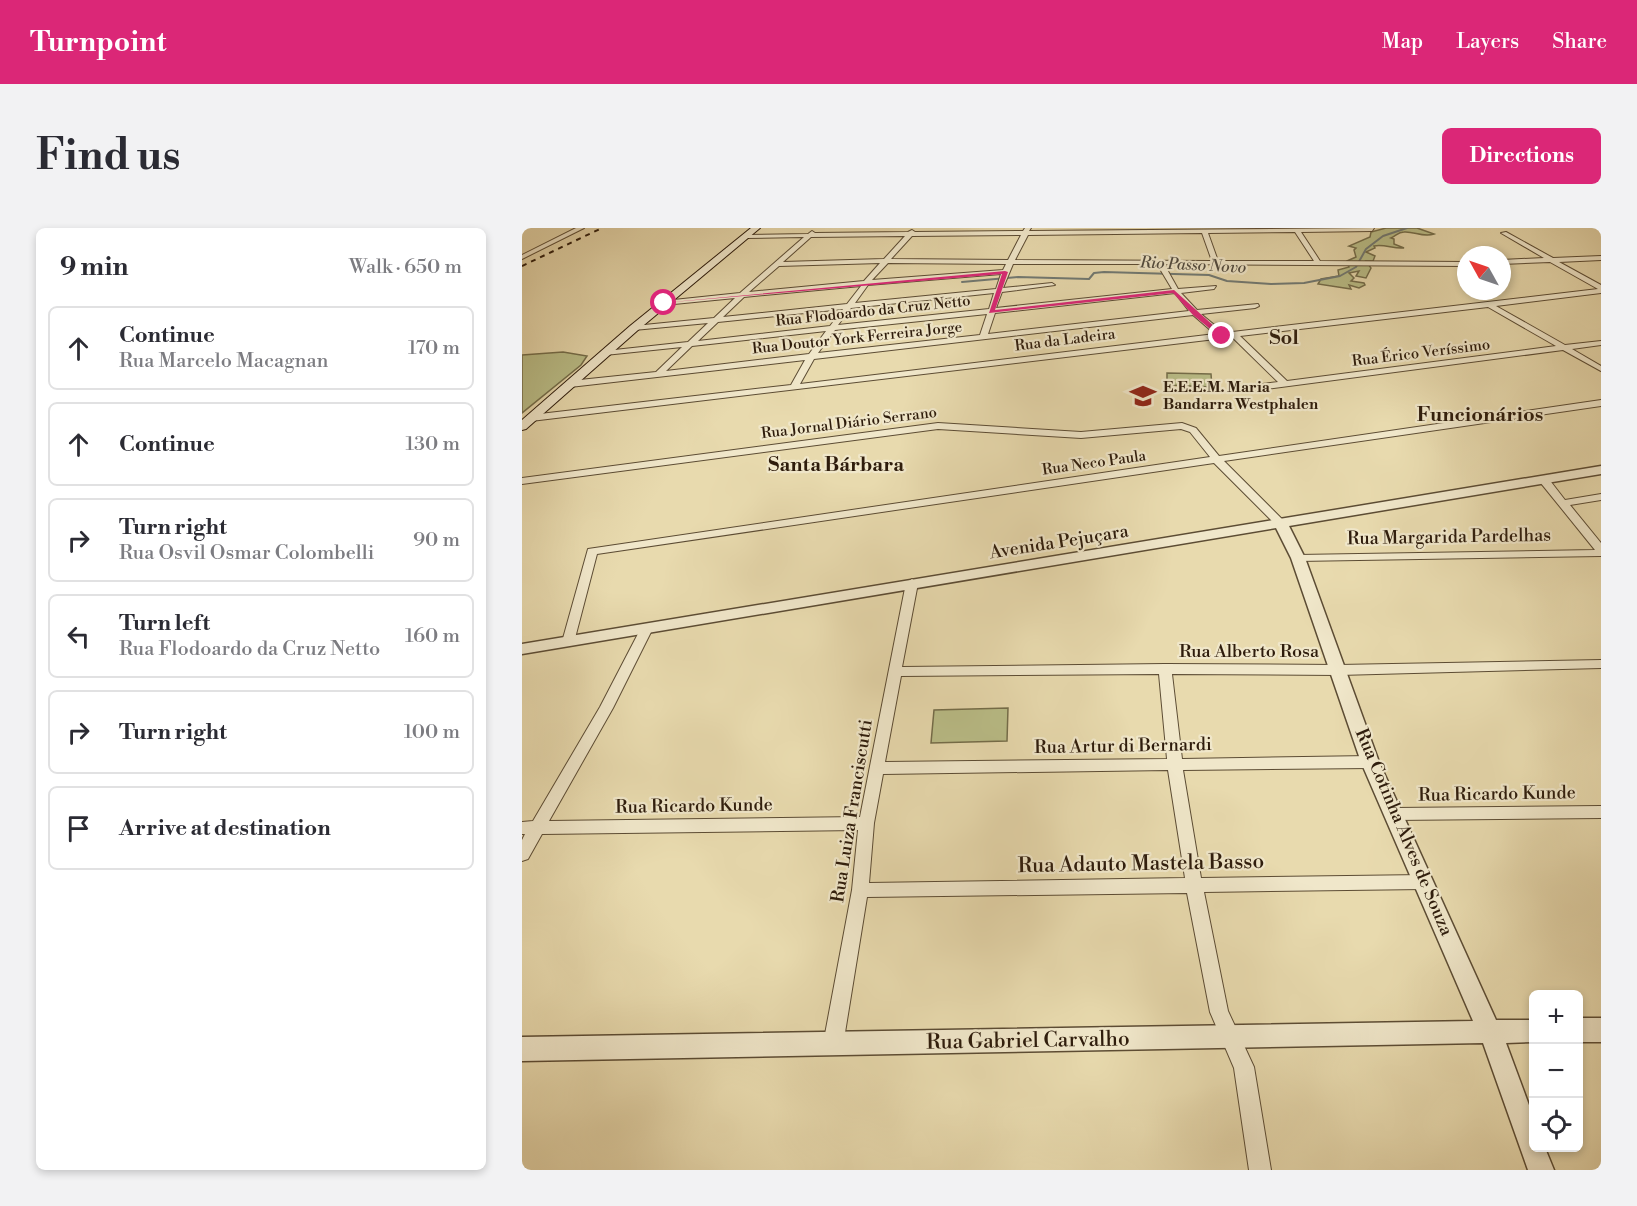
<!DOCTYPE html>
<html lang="en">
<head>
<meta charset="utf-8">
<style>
	body { margin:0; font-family:"Libre Bodoni",serif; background:#f2f2f3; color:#2b2b33 }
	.controls { position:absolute; right:18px; bottom:18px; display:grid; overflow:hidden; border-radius:9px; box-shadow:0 3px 9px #0003 }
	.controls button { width:54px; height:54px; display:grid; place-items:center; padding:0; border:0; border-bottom:2px solid #e1e1e2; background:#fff; color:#2b2b33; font:30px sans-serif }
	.compass { position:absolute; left:935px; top:18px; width:54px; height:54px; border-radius:50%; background:#fff; box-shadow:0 3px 9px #0003; rotate:310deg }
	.stop { position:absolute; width:18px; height:18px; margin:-14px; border:4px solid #db2777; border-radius:50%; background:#fff }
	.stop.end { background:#db2777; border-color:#fff; box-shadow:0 2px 6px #0008 }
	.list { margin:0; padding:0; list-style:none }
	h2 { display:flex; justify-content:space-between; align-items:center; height:78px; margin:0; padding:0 24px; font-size:26px }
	h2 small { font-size:20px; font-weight:400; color:#7c7c81 }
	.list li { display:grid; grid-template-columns:39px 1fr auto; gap:18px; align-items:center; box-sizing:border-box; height:84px; margin:0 12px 12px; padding:0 12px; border:2px solid #e1e1e2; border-radius:9px }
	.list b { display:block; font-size:22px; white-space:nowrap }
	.list p { margin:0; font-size:20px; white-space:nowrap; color:#7c7c81 }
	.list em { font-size:20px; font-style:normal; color:#7c7c81 }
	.icon { flex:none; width:33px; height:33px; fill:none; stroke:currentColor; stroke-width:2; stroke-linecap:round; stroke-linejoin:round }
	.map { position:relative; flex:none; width:1079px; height:942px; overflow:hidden; border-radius:9px }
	header { display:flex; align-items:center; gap:36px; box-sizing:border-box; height:84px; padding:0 30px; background:#db2777; color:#fff }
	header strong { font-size:28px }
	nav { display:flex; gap:33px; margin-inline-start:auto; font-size:21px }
	.intro { display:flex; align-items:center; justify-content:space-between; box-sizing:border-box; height:144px; padding:0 36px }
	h1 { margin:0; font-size:42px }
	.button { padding:15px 27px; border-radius:9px; background:#db2777; color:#fff; font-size:21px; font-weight:700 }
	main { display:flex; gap:36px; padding:0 36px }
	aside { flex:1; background:#fff; border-radius:9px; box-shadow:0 3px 9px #0003 }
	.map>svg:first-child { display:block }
</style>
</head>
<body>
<header>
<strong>Turnpoint</strong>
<nav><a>Map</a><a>Layers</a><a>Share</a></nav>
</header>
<div class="intro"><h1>Find us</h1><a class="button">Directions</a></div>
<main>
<aside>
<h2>9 min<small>Walk · 650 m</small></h2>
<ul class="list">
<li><svg class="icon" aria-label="ahead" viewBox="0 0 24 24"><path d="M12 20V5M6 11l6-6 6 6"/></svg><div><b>Continue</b><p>Rua Marcelo Macagnan</p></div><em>170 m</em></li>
<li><svg class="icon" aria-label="ahead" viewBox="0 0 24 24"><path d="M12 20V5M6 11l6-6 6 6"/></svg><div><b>Continue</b></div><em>130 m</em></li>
<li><svg class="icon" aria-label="right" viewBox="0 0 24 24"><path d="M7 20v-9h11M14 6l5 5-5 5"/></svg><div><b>Turn right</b><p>Rua Osvil Osmar Colombelli</p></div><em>90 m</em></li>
<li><svg class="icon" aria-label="left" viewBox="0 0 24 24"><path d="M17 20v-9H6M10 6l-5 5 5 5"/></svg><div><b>Turn left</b><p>Rua Flodoardo da Cruz Netto</p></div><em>160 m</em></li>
<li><svg class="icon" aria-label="right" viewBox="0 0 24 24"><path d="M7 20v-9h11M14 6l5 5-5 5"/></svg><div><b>Turn right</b></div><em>100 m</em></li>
<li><svg class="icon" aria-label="arrive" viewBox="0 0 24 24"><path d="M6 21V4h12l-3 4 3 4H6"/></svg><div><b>Arrive at destination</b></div></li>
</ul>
</aside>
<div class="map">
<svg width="1079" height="942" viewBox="0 0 1079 942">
	<rect width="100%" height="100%" fill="#e8daae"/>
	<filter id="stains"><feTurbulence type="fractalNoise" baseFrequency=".00333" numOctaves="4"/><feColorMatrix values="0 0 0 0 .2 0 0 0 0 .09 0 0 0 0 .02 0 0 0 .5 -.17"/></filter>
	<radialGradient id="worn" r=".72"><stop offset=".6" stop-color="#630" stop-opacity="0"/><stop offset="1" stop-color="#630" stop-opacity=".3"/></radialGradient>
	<path fill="#babe88" stroke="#746d4a" stroke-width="1.5" d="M864,0H895L912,6C901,10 892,3 882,4C876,4 874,8 869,10L872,11V16L882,20C871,21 863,16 852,18L853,20L844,24L853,28L851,33H844L849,40L844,50L834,48L837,43L827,45L832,50L829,53L842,55L843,57L837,60L827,57L829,61L796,56L799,51L817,48L816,42L827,39L825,33L834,29L832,22L834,20L827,18L848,9L849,4Z
		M41,124L65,128L59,137L0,185V127Z
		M645,145L689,146L690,159L645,157Z
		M486,480L485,513L409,515L412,482Z"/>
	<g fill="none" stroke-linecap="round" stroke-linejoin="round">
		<path stroke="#717973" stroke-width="2" d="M440,54L496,49L567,51L572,45L582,44L687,47L705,53L749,56L782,55L818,48L834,39L844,21L861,8L885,0"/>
		<g stroke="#5c4c34" stroke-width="2">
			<path id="minor" d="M54,0H62L0,31V27Z
				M503,0H509L507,3L852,0L850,3L779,4L798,33L944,34V38L642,36L656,61L694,58L692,61L659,65L675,82L736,76L737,78L733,80L679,86L702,105L1076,61L1028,34L980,36V32L1022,30L979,5L984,4L1031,30L1079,28V32L1037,34L1079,57V65L974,78L1043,117L1079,113V117L1050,121L1079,138V143L1041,122L721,164L717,161L718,159L756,154L710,109L9,193L5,190L9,187L269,157L283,132L48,159L44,156L48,153L134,144L160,119L83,127L79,125L83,123L166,114L186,95L112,102L108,100L112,98L192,90L213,70L142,77L138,75L142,73L218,65L282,9L225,10L223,7L286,6L290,3L293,5L386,4L390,2L393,4L501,3ZM773,4L792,33H696L686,5ZM680,5L690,33L493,32L506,7ZM499,7L486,32L369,31L390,8ZM383,8L362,31L261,34L289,9ZM358,35L342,53L227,64L257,38ZM366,35L484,36L481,42L350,52ZM491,36H635L650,61L474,80L480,64L533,57L530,55L481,60ZM479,46L474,61L333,75L346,57ZM339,58L325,76L201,89L222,69ZM472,65L467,81L316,97L329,80ZM653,65L667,83L466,106L473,85ZM966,79L1034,118L765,153L718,108ZM321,81L308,98L176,113L196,94ZM465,86L458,107L296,125L313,102ZM671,87L693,106L278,156L292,131ZM304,103L287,126L144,143L170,118Z
				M1079,172V178L702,233L763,294V298H755L692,235L75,326L52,414L46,418L40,414L66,321L688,229L668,204L659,201L559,210L416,201L0,256V250L416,195L559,204L660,195L674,200L697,228Z
				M1022,249L1026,250L1043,272L1079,266V272L1048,277L1079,315V328L776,333L770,330L776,327L1073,322L1018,254V250Z
				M390,351L396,355L380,439L643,436L817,437L1079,432V440L817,447L650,446L660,531L848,528L853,530L855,534L853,538L848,540L661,542L679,650L902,647L908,649L910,654L908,659L902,661L682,664L706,783L732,839L749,942H727L712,840L688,784L665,665L345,669L321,817L318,824L311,827L304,824L301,817L330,662L336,602L20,606L6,631L0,633V612L3,606H0V594L11,593L78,479L119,400L125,396L131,400L91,480L27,593L338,589L384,355ZM637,446L645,531L363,534L379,448ZM646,542L663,650L347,655L352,595L361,546Z
				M1079,578V590L872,592L867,590L864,586L867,582L872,580Z"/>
		</g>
		<g stroke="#5c4c34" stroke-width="3">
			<path id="tertiary" d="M1079,238V246L767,298L783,330L857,534L974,792H1011V814L984,815L1011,888V920H1023L1032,942H1006L961,815L0,833V809L951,793L839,534L769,330L754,300L0,426V416Z
				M1056,790H1079V814H1056Z"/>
		</g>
		<g stroke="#2e1c0c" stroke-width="2">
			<path id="secondary" d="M229,0H238L116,102L4,201L0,202V192L108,98Z"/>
		</g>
		<use href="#minor" fill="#f0e7ca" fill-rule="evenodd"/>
		<use href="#tertiary" fill="#f0e7ca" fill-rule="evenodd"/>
		<use href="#secondary" fill="#f0e7ca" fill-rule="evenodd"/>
		<path stroke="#2e1c0c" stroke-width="2" stroke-dasharray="5 5" stroke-linecap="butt" d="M0,38L80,0"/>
	</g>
	<path fill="#db2777" d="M483,43L486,44L473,82L652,62L703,108L698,109L671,87L651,65L467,85L480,46L139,75Z"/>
	<defs>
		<g id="school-bare" transform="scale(2.07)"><path d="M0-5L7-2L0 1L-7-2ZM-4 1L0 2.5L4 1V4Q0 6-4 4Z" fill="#8f2418" stroke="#f0e7ca" stroke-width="2.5" paint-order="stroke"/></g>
	</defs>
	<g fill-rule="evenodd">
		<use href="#school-bare" x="621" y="168"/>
	</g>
	<g text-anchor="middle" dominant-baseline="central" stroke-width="4.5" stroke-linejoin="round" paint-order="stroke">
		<g font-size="15" fill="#2e1c0c" stroke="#f0e7ca">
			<text transform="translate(351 83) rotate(-6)">Rua Flodoardo da Cruz Netto</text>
			<text transform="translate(335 110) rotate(-6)">Rua Doutor York Ferreira Jorge</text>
			<text transform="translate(543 112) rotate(-7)">Rua da Ladeira</text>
			<text transform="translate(899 125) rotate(-7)">Rua Érico Veríssimo</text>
			<text transform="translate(327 195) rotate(-7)">Rua Jornal Diário Serrano</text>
			<text transform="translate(572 235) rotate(-8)">Rua Neco Paula</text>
		</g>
		<g font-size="15" font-weight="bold" fill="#2e1c0c" stroke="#f0e7ca" text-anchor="start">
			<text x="641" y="159">E.E.E.M. Maria<tspan x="641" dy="17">Bandarra Westphalen</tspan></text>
		</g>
		<g font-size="16" font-style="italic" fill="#504a3f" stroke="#f0e7ca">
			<text transform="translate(671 37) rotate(3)">Rio Passo Novo</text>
		</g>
		<g font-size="18" fill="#2e1c0c" stroke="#f0e7ca">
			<text transform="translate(927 309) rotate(-1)">Rua Margarida Pardelhas</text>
			<text transform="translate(537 314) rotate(-9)">Avenida Pejuçara</text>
			<text x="727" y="423">Rua Alberto Rosa</text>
			<text transform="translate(601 518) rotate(-1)">Rua Artur di Bernardi</text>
			<text transform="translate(975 566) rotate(-1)">Rua Ricardo Kunde</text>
			<text transform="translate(172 578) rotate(-1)">Rua Ricardo Kunde</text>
			<text transform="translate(330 583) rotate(-81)">Rua Luiza Franciscutti</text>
			<text transform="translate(882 604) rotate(67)">Rua Cotinha Alves de Souza</text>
		</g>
		<g font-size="20" font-weight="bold" fill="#2e1c0c" stroke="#f0e7ca">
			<text x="762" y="110">Sol</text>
			<text x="958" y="187">Funcionários</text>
			<text x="314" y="237">Santa Bárbara</text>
		</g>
		<g font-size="21" fill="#2e1c0c" stroke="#f0e7ca">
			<text transform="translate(619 636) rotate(-1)">Rua Adauto Mastela Basso</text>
			<text transform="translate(506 813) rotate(-1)">Rua Gabriel Carvalho</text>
		</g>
	</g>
	<rect width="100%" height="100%" filter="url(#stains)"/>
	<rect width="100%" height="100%" fill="url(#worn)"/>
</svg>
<div class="controls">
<button>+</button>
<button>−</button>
<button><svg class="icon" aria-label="locate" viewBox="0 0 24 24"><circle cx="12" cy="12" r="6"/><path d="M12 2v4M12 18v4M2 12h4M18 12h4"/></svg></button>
</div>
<svg class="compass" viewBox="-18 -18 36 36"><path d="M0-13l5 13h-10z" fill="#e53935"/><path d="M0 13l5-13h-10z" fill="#7c7c81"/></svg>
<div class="stop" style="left:142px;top:75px"></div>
<div class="stop end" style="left:700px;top:108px"></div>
</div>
</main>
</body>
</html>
